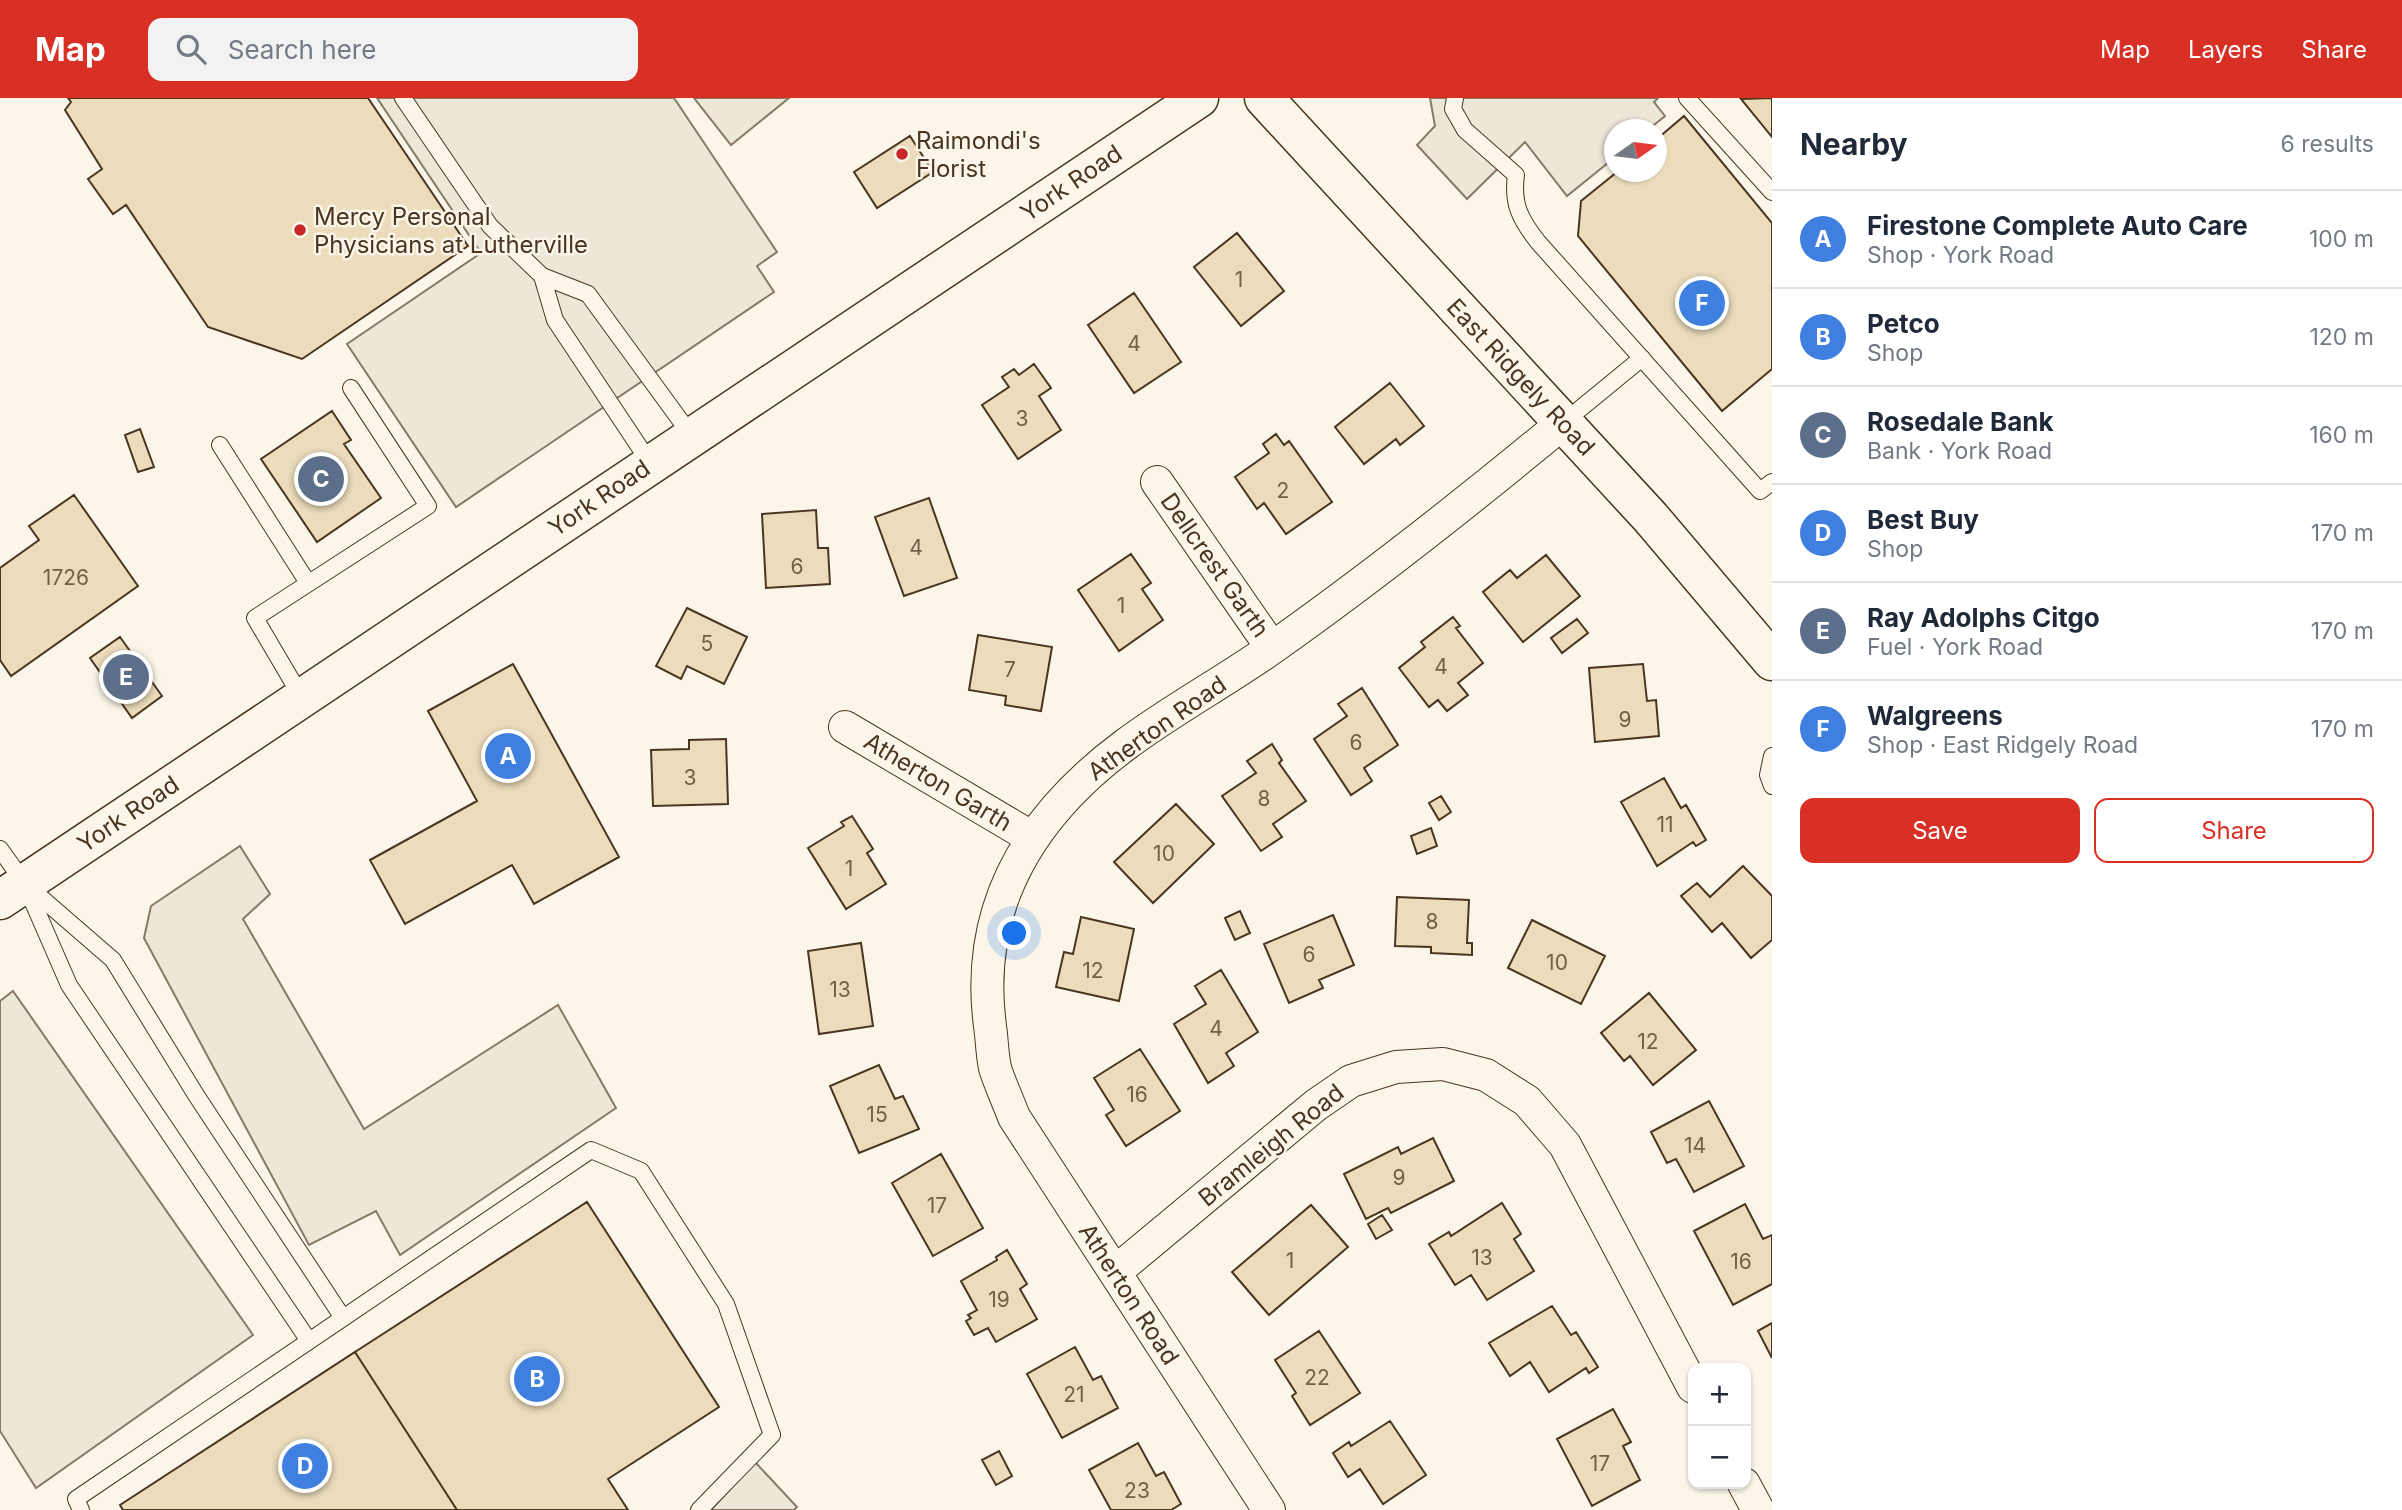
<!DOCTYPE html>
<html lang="en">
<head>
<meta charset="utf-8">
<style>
	body { margin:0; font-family:Inter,sans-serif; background:#f2f2f3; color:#1f2937 }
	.controls { position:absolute; right:21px; bottom:21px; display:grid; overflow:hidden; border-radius:14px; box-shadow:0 2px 5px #0004 }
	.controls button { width:63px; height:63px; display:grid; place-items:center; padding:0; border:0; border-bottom:2px solid #e0e1e3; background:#fff; color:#1f2937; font:35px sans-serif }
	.compass { position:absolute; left:1604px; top:21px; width:63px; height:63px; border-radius:50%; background:#fff; box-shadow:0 2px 5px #0004; rotate:76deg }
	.you { position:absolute; left:1015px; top:836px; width:24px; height:24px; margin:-18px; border:5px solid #fff; border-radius:50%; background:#1a73e8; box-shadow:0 0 0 10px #1a73e833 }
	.badge { display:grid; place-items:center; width:46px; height:46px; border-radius:50%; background:#d93025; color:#fff; font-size:23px; font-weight:700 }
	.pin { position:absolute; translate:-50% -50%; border:4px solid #fff; box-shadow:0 2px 7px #0006 }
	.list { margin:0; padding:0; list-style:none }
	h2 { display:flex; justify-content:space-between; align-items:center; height:91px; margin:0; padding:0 28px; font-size:30px }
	h2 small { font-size:23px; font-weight:400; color:#747a83 }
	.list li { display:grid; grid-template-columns:46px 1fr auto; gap:21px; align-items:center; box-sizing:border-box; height:98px; padding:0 28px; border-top:2px solid #e0e1e3 }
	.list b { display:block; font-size:26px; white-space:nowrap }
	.list p { margin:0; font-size:23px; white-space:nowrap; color:#747a83 }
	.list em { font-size:23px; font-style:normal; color:#747a83 }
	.actions { display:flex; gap:14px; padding:21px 28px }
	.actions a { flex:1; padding:16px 0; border:2px solid #d93025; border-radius:14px; text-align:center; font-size:24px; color:#d93025 }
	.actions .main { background:#d93025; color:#fff }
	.icon { flex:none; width:38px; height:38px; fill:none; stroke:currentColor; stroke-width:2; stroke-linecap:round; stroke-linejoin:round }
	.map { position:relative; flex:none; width:1772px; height:1412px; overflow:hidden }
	header { display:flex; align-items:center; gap:42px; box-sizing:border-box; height:98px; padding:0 35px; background:#d93025; color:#fff }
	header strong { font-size:33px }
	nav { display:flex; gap:38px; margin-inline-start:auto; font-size:24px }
	.search { width:490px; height:63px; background:#f2f2f3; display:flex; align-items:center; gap:18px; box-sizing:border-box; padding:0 24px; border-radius:14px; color:#747a83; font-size:26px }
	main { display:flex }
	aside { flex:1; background:#fff }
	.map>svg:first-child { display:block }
</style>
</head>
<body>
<header>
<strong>Map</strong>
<div class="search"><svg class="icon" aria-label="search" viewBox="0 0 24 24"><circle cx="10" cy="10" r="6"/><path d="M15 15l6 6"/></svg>Search here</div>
<nav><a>Map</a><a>Layers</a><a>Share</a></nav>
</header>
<main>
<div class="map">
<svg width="1772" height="1412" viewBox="0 0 1772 1412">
	<rect width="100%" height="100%" fill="#fbf6e9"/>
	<path fill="#ede7d9" stroke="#887966" stroke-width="2" d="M377,0H674L777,154L757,168L774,194L456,409L347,246L481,155Z
		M694,0H789L731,47Z
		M1430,0H1658L1654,4L1665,18L1649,31L1615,32L1614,60L1567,98L1525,44L1467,101L1417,47L1435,28Z
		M240,748L270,796L243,821L364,1031L558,907L616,1010L400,1157L376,1113L309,1147L144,840L151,808Z
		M13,893L253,1237L36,1390L0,1333V903Z
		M755,1364L797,1409L794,1412H711Z"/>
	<path fill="#ecdcbc" stroke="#4a3520" stroke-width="2" d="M68,0H368L468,148L302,261L208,229L126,107L113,116L88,81L102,71L65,12L71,4Z
		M1772,0V39L1741,1Z
		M1684,18L1772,125V271L1722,313L1578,138L1581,103L1617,74H1657V41Z
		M910,38L933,74L877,110L854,74Z
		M1237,135L1284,193L1241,228L1194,169Z
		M1134,195L1181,264L1134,295L1088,227Z
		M1034,266L1051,290L1039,298L1061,332L1018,361L982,307L1009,289L1002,279L1014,271L1019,277Z
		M1390,285L1424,328L1400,347L1396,341L1364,366L1335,329Z
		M332,313L351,342L344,346L381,400L317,444L261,361Z
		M140,331L154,369L138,374L125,337Z
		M1276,336L1284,347L1289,343L1332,404L1286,436L1264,405L1257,411L1235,379L1269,355L1263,346Z
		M74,397L138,488L11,578L0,562V470L39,442L29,428Z
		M929,400L957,480L904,498L875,419Z
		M816,412L818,450H828L830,486L766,490L762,416Z
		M1131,456L1151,485L1142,491L1163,522L1119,553L1078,492Z
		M1546,457L1580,498L1523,544L1483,494L1510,472L1517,480Z
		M687,510L747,539L724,586L687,568L681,581L656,568Z
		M1453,519L1460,528L1456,530L1483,565L1458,585L1468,597L1447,613L1438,602L1429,609L1399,570L1425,549L1421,544Z
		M1577,521L1588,535L1562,555L1551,540Z
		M978,537L1052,549L1041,613L1005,607L1006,598L969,592Z
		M120,539L162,598L132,620L90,560Z
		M513,566L619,759L534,806L512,767L405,826L370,762L477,703L428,613Z
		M1643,566L1647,603L1656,602L1659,638L1595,644L1589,570Z
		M1362,590L1398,647L1364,670L1372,683L1351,697L1314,641L1347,618L1338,606Z
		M726,641L728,706L653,708L651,652L689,651V642Z
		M1272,646L1282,662L1279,665L1306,703L1273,726L1282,739L1261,753L1222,698L1256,675L1247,663Z
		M1664,680L1681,710L1686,707L1706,742L1696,748L1693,744L1657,768L1621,704Z
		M1441,698L1451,714L1439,722L1429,705Z
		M1176,706L1214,746L1153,805L1114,764Z
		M852,718L873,751L867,755L886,786L846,811L808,750L844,728L841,724Z
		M1431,730L1437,748L1417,756L1411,738Z
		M1743,768L1772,798V842L1751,860L1722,825L1712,834L1681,798L1697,785L1710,799Z
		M1397,799L1469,802L1467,845H1472V857L1431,855V849L1395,848Z
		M1240,813L1250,835L1235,842L1225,820Z
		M1333,817L1354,867L1319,882L1323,890L1289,905L1264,846Z
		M1081,819L1134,831L1119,903L1056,889L1064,854L1073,856Z
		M1532,822L1605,858L1581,906L1508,870Z
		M861,845L873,928L819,936L808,853Z
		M1221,872L1258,934L1226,955L1234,968L1208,985L1174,926L1206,906L1195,888Z
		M1649,895L1696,952L1653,987L1630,958L1624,963L1601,935Z
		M1140,951L1180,1013L1126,1048L1106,1017L1114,1012L1094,980Z
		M879,967L895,1001L903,998L919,1031L859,1055L830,988Z
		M1709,1003L1744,1068L1694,1094L1676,1061L1667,1065L1651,1034Z
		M1433,1040L1454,1083L1391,1115L1388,1110L1366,1121L1344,1076L1398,1049L1401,1056Z
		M941,1056L983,1130L933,1158L892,1085Z
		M587,1104L719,1309L608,1381L628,1412H457L355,1254Z
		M1502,1105L1521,1136L1514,1141L1534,1173L1487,1202L1471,1177L1455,1187L1429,1146L1449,1134L1451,1138Z
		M1745,1106L1763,1141L1772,1137V1186L1733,1207L1694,1133Z
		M1311,1107L1348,1149L1269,1217L1232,1174Z
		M1382,1117L1392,1132L1376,1141L1368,1126Z
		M1007,1152L1027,1186L1020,1191L1037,1221L996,1244L988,1230L974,1237L966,1223L971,1220L968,1217L977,1212L961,1183L997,1162L996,1159Z
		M1552,1208L1571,1237L1576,1234L1598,1269L1589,1275L1586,1270L1549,1294L1530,1264L1510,1278L1489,1245Z
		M1772,1225V1260L1758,1233Z
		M1319,1233L1360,1295L1310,1327L1292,1298L1296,1295L1275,1262Z
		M1075,1249L1093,1282L1101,1278L1118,1310L1062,1340L1027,1276Z
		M355,1254L457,1412H123L120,1407Z
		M1613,1311L1631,1344L1623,1348L1640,1382L1592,1408L1557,1341Z
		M1390,1323L1426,1377L1383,1406L1360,1371L1348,1379L1333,1355L1349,1344L1351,1348Z
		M1138,1345L1156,1378L1164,1374L1181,1406L1171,1412H1111L1089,1372Z
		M999,1353L1012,1378L996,1387L982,1362Z"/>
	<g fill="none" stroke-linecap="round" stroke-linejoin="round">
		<g stroke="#4a3520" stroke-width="18">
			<path id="service" d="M403,0L490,128L542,178L588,196L691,337
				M1455,0L1453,11L1465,32L1516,77C1512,106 1520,121 1538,144L1760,393L1772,384
				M1687,0L1772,94
				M542,178L555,222L650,365
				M1564,324L1642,260
				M220,347L308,485
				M302,600L255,520L428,408L351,290
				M1772,658L1768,677L1772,688
				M0,751L25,786L69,887L309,1243
				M30,790L113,862L196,997L343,1220
				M81,1412L76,1401L591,1052L641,1073L726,1206L772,1337L699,1412"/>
		</g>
		<g stroke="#4a3520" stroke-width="34">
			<path id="minor" d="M1157,384L1272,550
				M845,629L1031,739
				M1115,1174L1316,1007L1351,983L1396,969L1443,966L1486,977L1527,1003L1565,1047L1693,1289
				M1744,1386L1758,1412
				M1269,1412L1014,1019C1008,1003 1000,986 995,970C992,956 992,941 990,928C974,808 1031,717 1125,647C1173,611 1226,583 1275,548C1375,477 1470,402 1564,324"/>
		</g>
		<g stroke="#4a3520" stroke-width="41">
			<path id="tertiary" d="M1264,0L1651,420L1772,563"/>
		</g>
		<g stroke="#4a3520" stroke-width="41">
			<path id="primary" d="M0,802L1199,0"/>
		</g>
		<use href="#service" stroke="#fbf6e9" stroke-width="16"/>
		<use href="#minor" stroke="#fbf6e9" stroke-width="32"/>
		<use href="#tertiary" stroke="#fbf6e9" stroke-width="38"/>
		<use href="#primary" stroke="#fbf6e9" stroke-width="38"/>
	</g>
	<g fill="#c62828" stroke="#fbf6e9" stroke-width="2.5">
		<circle cx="902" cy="56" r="7"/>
		<circle cx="300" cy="132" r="7"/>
	</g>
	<g text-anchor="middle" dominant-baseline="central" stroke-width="5" stroke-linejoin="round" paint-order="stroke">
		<g font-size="21" fill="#725f47">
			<text x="1239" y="181">1</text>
			<text x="1134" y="245">4</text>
			<text x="1022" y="320">3</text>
			<text x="1283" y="392">2</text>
			<text x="916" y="449">4</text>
			<text x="797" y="468">6</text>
			<text x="66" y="479">1726</text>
			<text x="1121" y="507">1</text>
			<text x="707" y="545">5</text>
			<text x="1441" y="568">4</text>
			<text x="1010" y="571">7</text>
			<text x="1625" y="621">9</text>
			<text x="1356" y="644">6</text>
			<text x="690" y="679">3</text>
			<text x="1264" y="700">8</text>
			<text x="1665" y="726">11</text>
			<text x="1164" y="755">10</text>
			<text x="849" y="770">1</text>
			<text x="1432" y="823">8</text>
			<text x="1309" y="856">6</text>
			<text x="1557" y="864">10</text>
			<text x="1093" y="872">12</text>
			<text x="840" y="891">13</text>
			<text x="1216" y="930">4</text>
			<text x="1648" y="943">12</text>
			<text x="1137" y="996">16</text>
			<text x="877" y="1016">15</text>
			<text x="1695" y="1047">14</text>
			<text x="1399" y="1079">9</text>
			<text x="937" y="1107">17</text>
			<text x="1482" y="1159">13</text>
			<text x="1290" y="1162">1</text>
			<text x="1741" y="1163">16</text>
			<text x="999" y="1201">19</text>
			<text x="1317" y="1279">22</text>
			<text x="1074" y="1296">21</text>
			<text x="1600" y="1365">17</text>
			<text x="1137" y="1392">23</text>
		</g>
		<g font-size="24" fill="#4a3520" stroke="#fbf6e9" text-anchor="start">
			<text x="916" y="42">Raimondi's<tspan x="916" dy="28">Florist</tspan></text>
			<text x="314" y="118">Mercy Personal<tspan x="314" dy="28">Physicians at Lutherville</tspan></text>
		</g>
		<g font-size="24" fill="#4a3520" stroke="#fbf6e9">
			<text transform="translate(1071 85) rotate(-34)">York Road</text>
			<text transform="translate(1521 279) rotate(47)">East Ridgely Road</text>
			<text transform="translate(599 400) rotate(-34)">York Road</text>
			<text transform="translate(1215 467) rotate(55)">Dellcrest Garth</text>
			<text transform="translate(1157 630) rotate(-35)">Atherton Road</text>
			<text transform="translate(938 684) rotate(31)">Atherton Garth</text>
			<text transform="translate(128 716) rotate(-34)">York Road</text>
			<text transform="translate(1271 1047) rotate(-39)">Bramleigh Road</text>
			<text transform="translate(1129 1196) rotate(57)">Atherton Road</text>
		</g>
	</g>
</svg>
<div class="controls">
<button>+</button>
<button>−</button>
</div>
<svg class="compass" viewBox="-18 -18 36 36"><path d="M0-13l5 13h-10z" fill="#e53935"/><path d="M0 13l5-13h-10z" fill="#747a83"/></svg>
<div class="you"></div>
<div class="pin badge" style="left:508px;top:658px;background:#3f7fe0">A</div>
<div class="pin badge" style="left:537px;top:1281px;background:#3f7fe0">B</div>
<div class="pin badge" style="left:321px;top:381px;background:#5c6f8a">C</div>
<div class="pin badge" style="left:305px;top:1368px;background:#3f7fe0">D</div>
<div class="pin badge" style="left:126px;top:579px;background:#5c6f8a">E</div>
<div class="pin badge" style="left:1702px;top:205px;background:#3f7fe0">F</div>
</div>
<aside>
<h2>Nearby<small>6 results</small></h2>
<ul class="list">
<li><span class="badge" style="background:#3f7fe0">A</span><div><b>Firestone Complete Auto Care</b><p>Shop · York Road</p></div><em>100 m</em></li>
<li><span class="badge" style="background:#3f7fe0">B</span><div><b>Petco</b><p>Shop</p></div><em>120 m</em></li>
<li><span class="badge" style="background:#5c6f8a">C</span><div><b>Rosedale Bank</b><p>Bank · York Road</p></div><em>160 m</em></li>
<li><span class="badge" style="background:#3f7fe0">D</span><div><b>Best Buy</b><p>Shop</p></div><em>170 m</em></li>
<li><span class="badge" style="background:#5c6f8a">E</span><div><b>Ray Adolphs Citgo</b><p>Fuel · York Road</p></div><em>170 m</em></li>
<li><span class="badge" style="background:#3f7fe0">F</span><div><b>Walgreens</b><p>Shop · East Ridgely Road</p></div><em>170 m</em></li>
</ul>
<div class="actions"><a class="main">Save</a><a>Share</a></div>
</aside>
</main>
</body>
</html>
